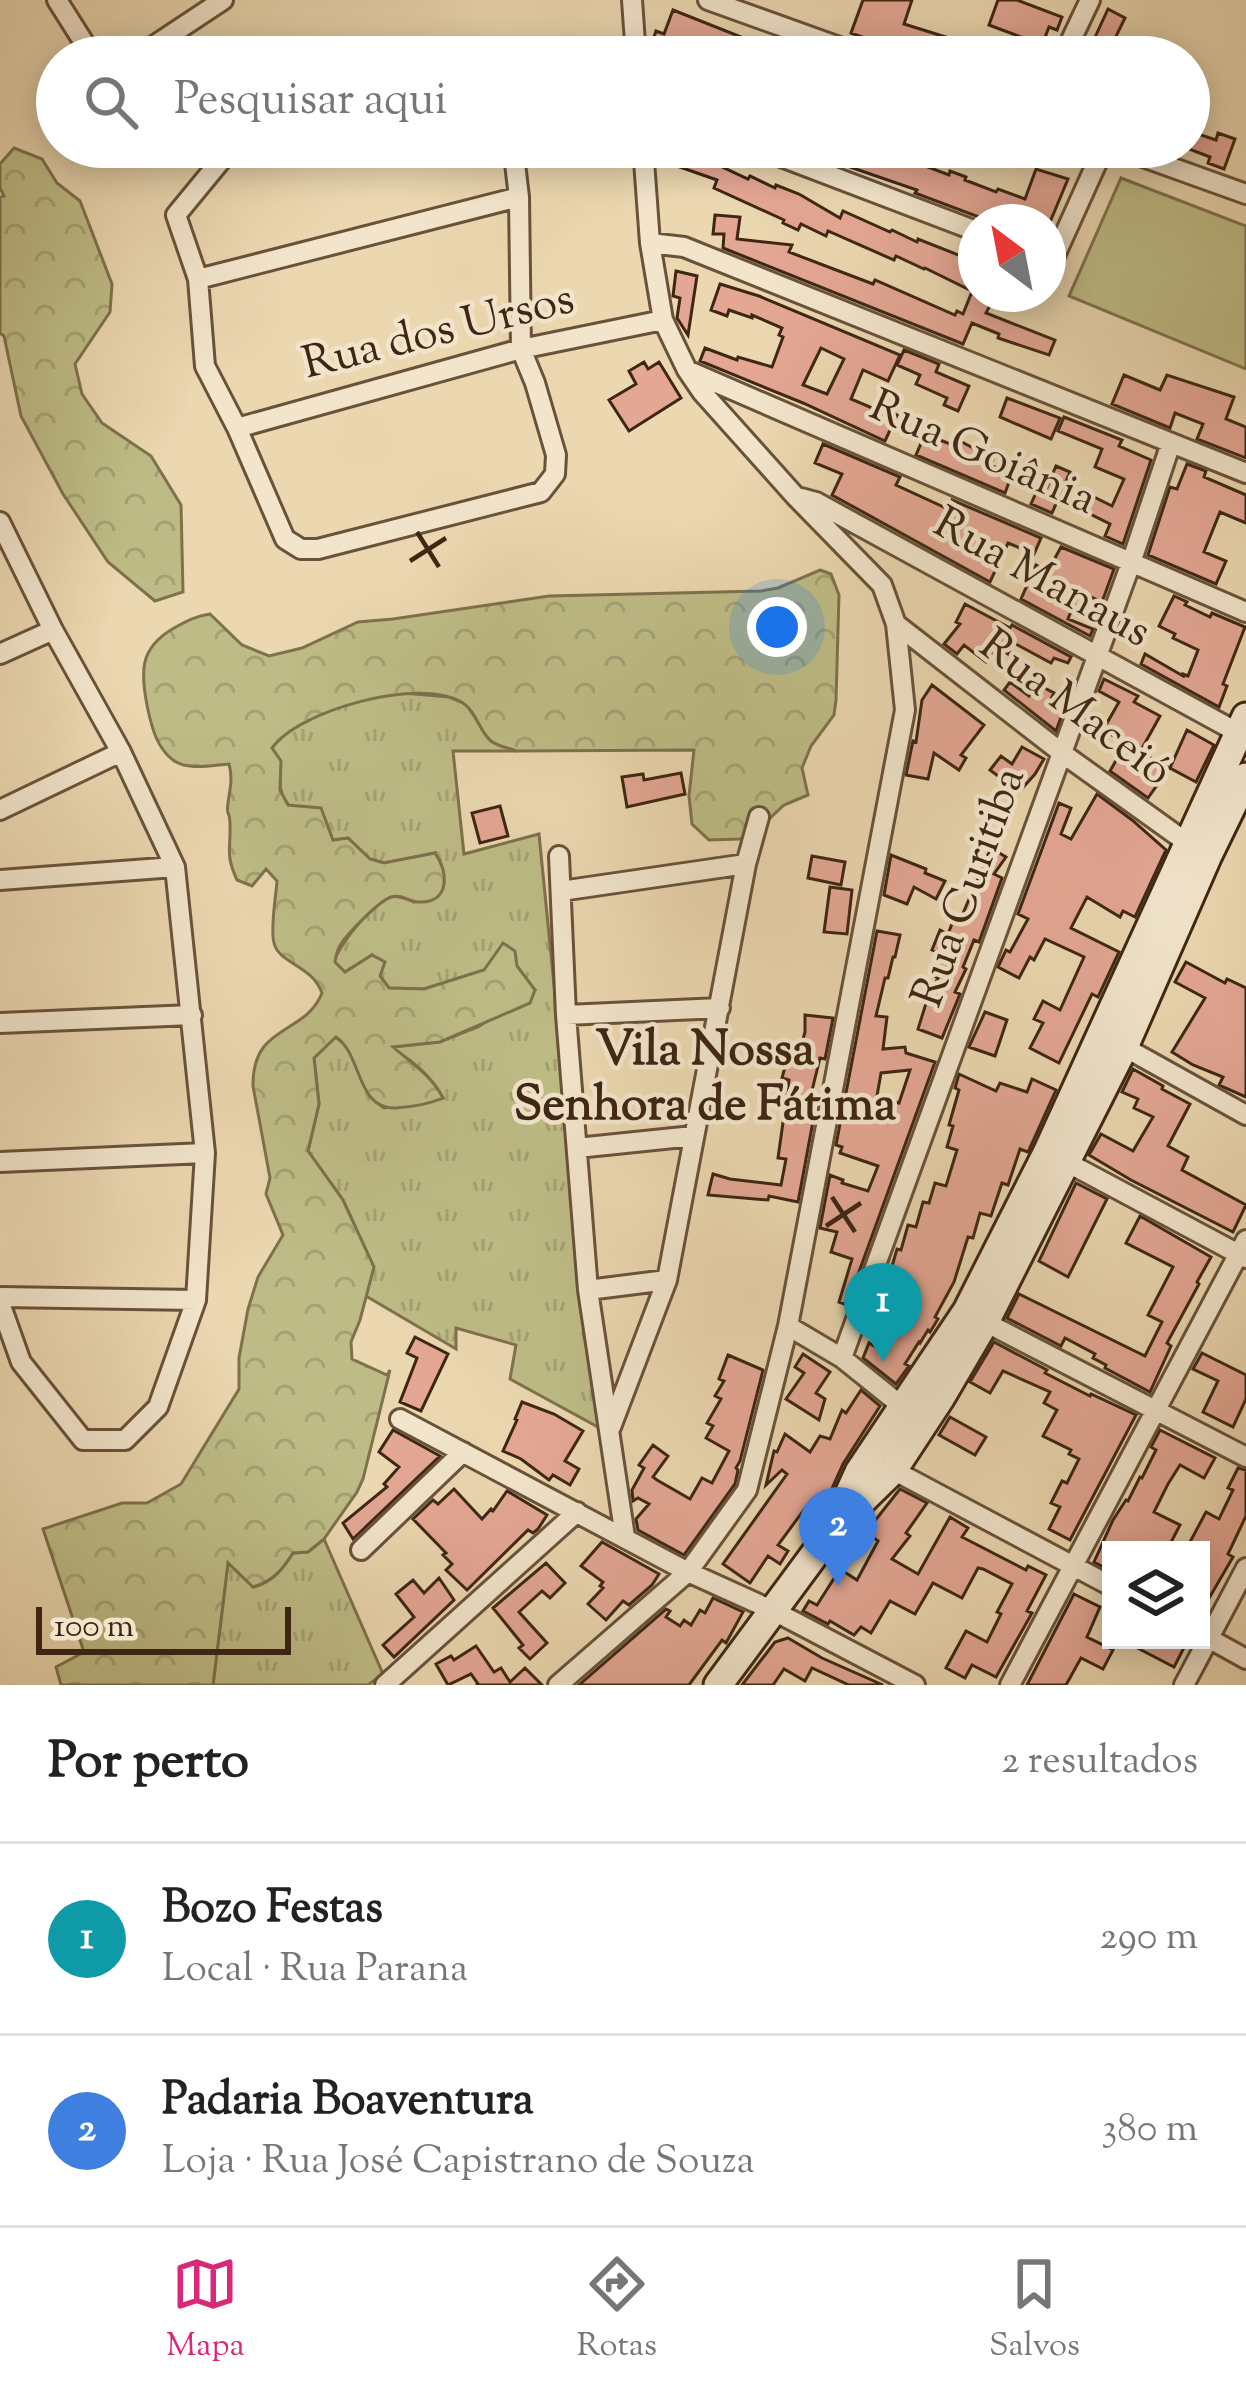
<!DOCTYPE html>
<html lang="pt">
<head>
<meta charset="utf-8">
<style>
	body { margin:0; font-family:"Sorts Mill Goudy",serif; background:#f2f2f2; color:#222 }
	.controls { position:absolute; right:36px; bottom:36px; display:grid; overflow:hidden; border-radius:0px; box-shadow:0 6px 30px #0003 }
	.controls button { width:108px; height:108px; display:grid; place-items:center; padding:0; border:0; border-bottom:3px solid #e0e0e0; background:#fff; color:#222; font:60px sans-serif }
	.compass { position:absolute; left:958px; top:204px; width:108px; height:108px; border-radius:50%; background:#fff; box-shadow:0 6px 30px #0003; rotate:328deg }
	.scale { position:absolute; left:36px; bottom:30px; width:255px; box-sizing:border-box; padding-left:12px; border:6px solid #3e2613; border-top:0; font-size:33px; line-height:42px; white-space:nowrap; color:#3e2613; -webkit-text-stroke:9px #f2e5cc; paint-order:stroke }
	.you { position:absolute; left:777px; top:627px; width:42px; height:42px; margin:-30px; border:9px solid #fff; border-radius:50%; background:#1a73e8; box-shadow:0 0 0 18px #1a73e833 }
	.badge { display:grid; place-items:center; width:78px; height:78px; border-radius:50%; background:#db2777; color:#fff; font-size:39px; font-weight:700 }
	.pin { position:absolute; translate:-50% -99px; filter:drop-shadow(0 3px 6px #0008) }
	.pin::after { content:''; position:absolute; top:63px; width:42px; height:36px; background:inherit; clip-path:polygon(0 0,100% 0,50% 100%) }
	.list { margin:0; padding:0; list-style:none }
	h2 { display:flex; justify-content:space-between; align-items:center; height:156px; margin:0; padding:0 48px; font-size:51px }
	h2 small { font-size:39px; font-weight:400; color:#767676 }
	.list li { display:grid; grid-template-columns:78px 1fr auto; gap:36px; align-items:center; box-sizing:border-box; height:192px; padding:0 48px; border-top:3px solid #e0e0e0 }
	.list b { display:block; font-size:45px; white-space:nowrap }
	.list p { margin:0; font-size:39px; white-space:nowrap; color:#767676 }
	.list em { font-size:39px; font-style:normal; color:#767676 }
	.icon { flex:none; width:66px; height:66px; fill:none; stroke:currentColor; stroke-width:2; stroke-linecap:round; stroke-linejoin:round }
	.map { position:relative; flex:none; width:1246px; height:1685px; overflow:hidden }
	.search { position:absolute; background:#fff; box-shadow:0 6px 30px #0003; left:36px; right:36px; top:36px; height:132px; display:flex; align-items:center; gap:30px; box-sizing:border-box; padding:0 42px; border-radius:66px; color:#767676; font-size:45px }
	.sheet { height:540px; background:#fff }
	nav { display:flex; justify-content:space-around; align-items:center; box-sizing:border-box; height:168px; border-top:3px solid #e0e0e0; background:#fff; font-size:33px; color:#767676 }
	nav a { display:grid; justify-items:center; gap:6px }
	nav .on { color:#db2777 }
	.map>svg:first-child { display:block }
</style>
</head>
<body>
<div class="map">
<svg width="1246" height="1685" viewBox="0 0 1246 1685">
	<defs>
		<pattern id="grass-tufts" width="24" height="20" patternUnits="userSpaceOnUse" patternTransform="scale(3)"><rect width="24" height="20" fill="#bebc86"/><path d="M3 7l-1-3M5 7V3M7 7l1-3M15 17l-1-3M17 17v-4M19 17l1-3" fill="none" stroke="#a4a173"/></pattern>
		<pattern id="forest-crowns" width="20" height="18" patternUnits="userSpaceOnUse" patternTransform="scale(3)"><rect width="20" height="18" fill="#bebc86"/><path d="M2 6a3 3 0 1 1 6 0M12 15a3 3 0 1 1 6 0" fill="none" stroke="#a4a173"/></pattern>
	</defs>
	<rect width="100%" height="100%" fill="#ebd7b0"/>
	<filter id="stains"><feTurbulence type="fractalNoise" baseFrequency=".00167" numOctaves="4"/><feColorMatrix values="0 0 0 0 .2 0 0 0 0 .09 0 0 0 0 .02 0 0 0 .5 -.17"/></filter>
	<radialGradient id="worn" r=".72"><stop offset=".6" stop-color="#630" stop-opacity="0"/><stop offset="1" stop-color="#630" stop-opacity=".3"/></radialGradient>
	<path fill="url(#grass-tufts)" stroke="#7e714c" stroke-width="3" d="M403,693L449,697L466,704L491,741L517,751H453L464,854L539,834L598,1427L510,1379L516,1345L456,1328V1349L366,1296L373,1267L343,1200L308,1151L319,1104L314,1058L335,1037C362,1054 356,1088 384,1108L443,1098C431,1075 412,1061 391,1047L439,1042L478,1027L535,990L517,966L484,970L424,989L389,988L380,976L372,955L345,972L334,962C339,945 369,908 385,899C395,893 404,898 414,902L435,853L384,863L370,859L348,838L333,840C317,828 289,813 282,794C275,774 287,769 272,748C296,715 364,697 403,693Z
		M324,1539L383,1674L368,1685H213L228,1562L254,1587C274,1581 282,1570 293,1553L308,1552Z"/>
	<path fill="url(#forest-crowns)" stroke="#7e714c" stroke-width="3" d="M14,148L42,159L57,183L80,201L112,284L110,312L75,364L82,394L102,423L151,456L181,505L183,592L155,601L108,562L63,494L21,416L4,336L0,333V197L4,196L0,188V164Z
		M820,570L831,574L839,595L836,700L834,715L811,746L802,768L808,795L784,805L753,834L740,839L709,840L692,824L689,796L694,750L517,751C509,748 497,746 491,741C479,731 476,711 463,703C421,676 299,710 272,748L281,761L280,790L288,805L321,808L333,840L348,838L370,859L384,863L435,853C449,872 450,904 418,902C408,901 402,894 391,897C379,901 348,933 341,944C337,949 336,956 335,962L345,972L372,955L385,962L380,976L389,988L424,989L484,970L503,943L515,951L517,966L535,990L530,1003L440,1042L393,1047C411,1063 431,1075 443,1098C427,1105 413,1107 395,1108C356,1109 362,1054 336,1037L314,1058L319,1104L308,1151L343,1200L374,1267L360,1320L351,1342L352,1359L387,1375L390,1370L363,1479L357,1492L324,1539L308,1552L293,1553C282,1570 273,1581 253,1587L228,1563L213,1685H61L56,1667L84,1652L43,1529L122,1503H147L181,1484L239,1389V1358L248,1309L258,1277L283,1235L266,1194L270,1178L253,1086C252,1023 305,1036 322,993C312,965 279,964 274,943C270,928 276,897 277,881L266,869L252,886L237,880C225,854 231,849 230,823C229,806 226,819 228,803C230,788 233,779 229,764C213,765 187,771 173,760C157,748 152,728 148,710C140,672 139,648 174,628C187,621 196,616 210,614L242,645L269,656L302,648L358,622L393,619L549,596L761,591L778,588Z"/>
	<path fill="#bebc86" stroke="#7e714c" stroke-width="3" d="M1121,178L1246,226V369L1069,296Z"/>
	<path fill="#e4a794" stroke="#3e2613" stroke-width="3" fill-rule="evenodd" d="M863,0H912L904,24L952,39L951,41L989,57H936L896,44L895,49L851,33Z
		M998,0H1017L1062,17L1057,30L1049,27L1042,45L989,25Z
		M1108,9L1125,18L1106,57H1086Z
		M673,10L786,55V57H728L676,38L670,53L651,46L656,31L664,34Z
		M1189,131L1216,140L1218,133L1235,139L1224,169L1208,163L1210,157L1189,149Z
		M661,147H677L688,151L748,179L750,176L775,188L776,185L799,194L840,218L843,211L890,232L892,230L917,242L918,239L966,258L976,263V293L925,268L924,269L896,256L894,260L828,231L826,236L801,224L798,230L783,223L784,220L714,188L717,180L657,159Z
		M821,147H861L876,152L878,148L949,175L950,171L966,177L965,180L996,192L998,189L1025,199L1036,169L1068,179L1050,222H992L915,193L917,190L818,156Z
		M715,215L740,217L737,239L792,245L789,252L873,284L875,280L955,315L957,311L963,314L971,294H996L986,313L1055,340L1049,355L998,338L999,334L972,323L963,344L723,248L724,234H713Z
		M676,271L697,276L688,335L677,318L680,298L673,296Z
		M720,284L759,296L900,355L888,381L863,370L851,399L879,411L880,408L897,415L885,441L803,403L700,361L705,348L737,360L738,357L772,367L783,337L779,335L782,328L752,315V318L729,310L727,316L711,310ZM821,348L844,359L827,394L803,385Z
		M904,350L939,364L936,372L969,386L958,411L944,405L947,398L916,384L920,375L897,365Z
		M644,362L648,369L659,362L681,398L629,431L609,400L636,384L629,371Z
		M1124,375L1160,390L1167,375L1234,397L1226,419L1246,427V458L1197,439L1203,424L1175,413L1170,428L1112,404Z
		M1007,398L1060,418L1051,439L1000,417Z
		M1064,417L1122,440L1119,446L1151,460L1123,544L1105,536L1110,524L1080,509L1088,494L1112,506L1124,479L1095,467L1102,449L1058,431Z
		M925,434L950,444L953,437L993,459L990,465L1012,474L1005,493L916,455Z
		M823,444L900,477L896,485L948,509L952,500L1041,538L1034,554L1008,543L990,582L832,495L842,474L815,463Z
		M1187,464L1206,471L1204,477L1246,495V523L1220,512L1204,552L1226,561L1216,584L1148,555L1170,487L1177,489Z
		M1056,466L1070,472L1052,513L1031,504L1040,484L1047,487Z
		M1061,547L1114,569L1102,602L1079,592L1068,619L1093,629L1090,636L1021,599L1036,565L1048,571Z
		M1174,596L1187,602L1185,605L1210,617L1212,613L1245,627L1223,684L1227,686L1219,707L1141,664L1145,654L1183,676V674L1188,676L1198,650L1173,638L1175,634L1159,626Z
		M965,604L1010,628L1012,625L1071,657L1068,663L1054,658L1051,663L1014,643L1008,654L997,648L986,662L964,645L957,654L944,644L960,624L956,622Z
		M1104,679L1138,696L1134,702L1160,716L1140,752L1169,768L1148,798L1110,771L1126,743L1103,730L1119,702L1099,691Z
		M1010,682L1029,696L1035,683L1054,693L1048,705L1064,709L1056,731L1004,690Z
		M932,685L984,725L961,755L966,758L959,770L934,753L928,779L906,775L913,741L916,742L922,700Z
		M1187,730L1214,745L1196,782L1170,768Z
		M1022,747L1044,759L1035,774L1019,792L990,770L1001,756L1012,764Z
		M681,773L685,794L627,807L622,777L643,774L644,780Z
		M1097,794L1132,820L1166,850L1135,917L1123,911L1120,917L1087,897L1071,928L1119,952L1098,997L1092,994L1059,1063L1030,1048L1043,1023L1034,1019L1043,1001L1060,1010L1084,957L1045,939L1034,960L1030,957L1019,978L998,967L1006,950L1010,952L1028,919L1018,914L1059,803L1071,808L1061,834L1071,839Z
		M500,806L508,836L480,843L472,813Z
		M991,848L1006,857L994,874L1002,878L979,942L974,940L963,967L966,969L955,992L960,994L942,1038L918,1029L928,997L938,978L930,974L940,953L932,950L940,930L948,934L955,916L961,918Z
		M891,855L926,869L925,873L945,881L936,899L914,887L907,904L884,895Z
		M812,856L845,862L841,885L808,878Z
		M830,887L852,890L847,934L824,932Z
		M877,931L900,935L895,957H893L888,978H885L876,1016L887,1017L883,1049L905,1047L906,1053L935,1062L847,1305L839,1302L852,1259L831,1252L837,1232L820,1228L830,1175L843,1180L842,1183L868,1191L878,1166L840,1153L842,1147L836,1145ZM910,1070L899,1103L877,1096L881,1073Z
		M1186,962L1225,983L1227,979L1246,988V1097L1219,1085L1223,1077L1193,1065L1172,1052L1205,998L1175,982Z
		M985,1012L1007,1020L995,1056L969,1047Z
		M805,1015L833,1018L825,1059L820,1058L806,1115L814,1116L798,1202L769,1196L768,1200L708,1195L713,1174L730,1179L781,1185L786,1159L778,1158L789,1080L782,1078L787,1059L797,1061L805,1032Z
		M1133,1069L1163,1086L1162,1089L1190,1104L1168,1146L1188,1157L1182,1170L1246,1205L1233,1232L1131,1180L1089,1155L1101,1134L1133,1151L1153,1117L1134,1108L1138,1099L1122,1092Z
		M959,1074L996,1091L1000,1083L1027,1092L1032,1079L1056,1090L1028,1152L1020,1149L1008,1185L1002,1183L991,1216L980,1213L973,1238L968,1237L954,1282L935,1317L938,1319L930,1332L928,1330L920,1343L919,1342L905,1364L909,1366L896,1384L863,1358L869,1343L876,1347L891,1322L872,1314L885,1280H888L897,1249L901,1250L908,1225L916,1227L923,1202L929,1203L935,1183L946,1186L957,1150L947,1147L953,1126L949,1125L959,1090L955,1088Z
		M1076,1183L1107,1199L1068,1277L1039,1261Z
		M1140,1216L1211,1257L1197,1282L1199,1284L1167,1343L1171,1346L1150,1392L1105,1368L1106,1365L1093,1358L1095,1354L1065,1338L1061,1346L1007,1318L1019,1294L1145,1356L1162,1322L1148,1315L1173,1267L1126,1243Z
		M415,1337L448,1354L421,1411L400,1402L417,1358L407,1353Z
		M994,1342L1047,1370L1045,1373L1090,1396L1091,1394L1136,1415L1070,1540L1049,1529L1060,1507L1051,1503L1062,1481L1067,1483L1079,1459L1069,1454L1071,1450L1043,1436L1057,1410L1044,1403L1050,1392L1003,1371L990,1393L970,1382Z
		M1202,1353L1246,1375V1399L1233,1427L1203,1412L1218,1381L1193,1369Z
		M803,1354L830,1372L816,1393L825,1399L819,1420L786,1399L804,1373L795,1367Z
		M728,1355L763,1370L740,1461L736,1468L738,1470L735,1484L684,1555L638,1530L636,1519L649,1504L638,1498L633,1501L632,1490L644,1468L639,1465L653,1445L668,1456L653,1477L657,1480L690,1499L702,1478L712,1483L729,1451L706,1438L713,1426L707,1423L721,1399L715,1396L724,1381L719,1379Z
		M861,1390L880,1406L843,1464L825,1504L817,1515L806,1507L778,1545L788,1551L780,1564L768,1556L750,1583L723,1564L787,1474L782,1470L766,1485L774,1451L777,1452L785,1434L810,1452L820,1436L830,1439L842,1410L846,1413Z
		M522,1402L554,1414L583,1431L565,1461L579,1469L570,1485L553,1475L549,1480L521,1459L503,1451L517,1420L515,1419Z
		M950,1417L986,1437L975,1455L939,1435Z
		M393,1430L440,1456L353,1539L343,1523L387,1487L384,1484L399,1467L379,1452Z
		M1160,1430L1215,1458L1204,1478L1180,1465L1168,1484L1154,1512L1180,1525L1167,1550H1111V1571L1094,1562L1113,1520L1126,1500L1128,1501L1140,1477L1142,1478L1156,1450L1151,1447Z
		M1238,1468L1246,1470V1516L1228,1554L1233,1557L1201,1612V1548L1190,1542L1206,1512L1219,1519L1233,1490L1228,1488Z
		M454,1489L482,1519L491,1509L493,1511L507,1491L547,1515L538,1529L533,1533L528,1530L467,1590L446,1570L452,1564L443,1555L446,1553L413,1519L433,1500L438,1504Z
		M900,1489L927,1503L906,1533L910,1536L892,1559L918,1574L950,1517L968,1528L962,1537L1026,1570L1028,1566L1046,1575L1027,1611L1032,1613L996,1677L972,1665L965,1678L946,1668L966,1631L987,1642L1001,1614L997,1612L1012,1584L983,1569L978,1568L962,1598L933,1583L915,1614L890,1601L871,1633L861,1627L854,1635L830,1621L828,1624L803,1611L809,1601L817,1605L840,1569L857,1580L878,1541L866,1532Z
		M602,1542L659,1574L652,1585L629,1605L623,1601L606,1620L588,1604L603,1588L600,1586L603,1582L581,1566Z
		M546,1563L565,1583L550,1598L542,1591L519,1612L547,1643L530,1659L519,1648L523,1645L493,1608Z
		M439,1578L454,1600L394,1657L383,1645L414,1617L396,1594L413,1580L424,1593Z
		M1074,1594L1100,1607L1087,1637L1113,1650L1103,1669L1081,1658L1066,1685H1027Z
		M713,1598L743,1612L726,1643L722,1640L689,1685H579L666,1609L670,1611L666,1617L680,1626L684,1620L691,1625L700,1610L705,1613Z
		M788,1638L822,1658L883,1685H849L812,1668L805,1681L784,1669L773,1685H742L775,1642Z
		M1122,1640H1188L1174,1667Z
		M476,1646L494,1672L501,1668L510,1682L525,1668L542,1685H476L478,1684L471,1674L448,1685L436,1664L451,1656L454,1660Z"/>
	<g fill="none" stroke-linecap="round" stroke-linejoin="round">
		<g stroke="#69523a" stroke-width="24">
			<path id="minor" d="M57,0L93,57
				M632,0L636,57
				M708,0L867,57
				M137,57L223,0
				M1063,57L1090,0
				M232,147L176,215L198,279L205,366L237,428L285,539L301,549H318L541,492L555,474L556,455L535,383L521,349L519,197L513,147
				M755,147L976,231
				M1115,147L1246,194
				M650,243L684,247L1246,473
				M1048,258L1053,260L1104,147
				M198,279L519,197
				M689,371L1246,612
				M237,428L521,349L663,320
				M801,498L816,502L1246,737
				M0,522L53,630L121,752L175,867L205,1153L196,1300L158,1407L125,1440H83L21,1362L0,1303
				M896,624L1062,753L1193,847
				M0,654L53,630
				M0,810L121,752
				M559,856L566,1015L588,1290L625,1537
				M0,880L175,867
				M561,891L746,864
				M566,1015L720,1008
				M0,1023L192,1015
				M1124,1047L1246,1115
				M577,1148L693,1136
				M1057,1157L1246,1258
				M0,1162L205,1153
				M588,1290L667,1280
				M0,1297L196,1300
				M985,1322L1246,1457
				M788,1326L842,1358L903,1407
				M842,1358L1131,563L1171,443
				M400,1419L688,1572L774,1611L915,1685
				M611,1427L667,1280L746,864L759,817
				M893,1470L1111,1586
				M361,1550L463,1452
				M1201,1634L1246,1659
				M385,1685L577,1512
				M558,1685L688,1572L747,1490L788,1326L905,710L896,624L882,585L796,497L702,392L687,370L663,320L650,243L643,147
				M1010,1685L1246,1240
				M1184,1685L1246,1568"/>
		</g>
		<g stroke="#3e2613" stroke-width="33">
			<path id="secondary" d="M840,1514L859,1472L967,1311L1047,1153L1246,717
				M718,1685L834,1528L893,1470L941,1397L985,1322L1124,1047L1208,855L1246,777"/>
		</g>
		<use href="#minor" stroke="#f2e5cc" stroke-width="18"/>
		<use href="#secondary" stroke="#f2e5cc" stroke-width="27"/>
	</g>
	<path fill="none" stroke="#3e2613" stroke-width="4.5" d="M417,532L439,567M410,561L446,538M832,1197L855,1232M826,1226L861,1203"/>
	<g text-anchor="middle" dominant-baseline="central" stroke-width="9" stroke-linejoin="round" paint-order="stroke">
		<g font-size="45" fill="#3e2613" stroke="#f2e5cc">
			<text transform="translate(439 334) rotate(-14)">Rua dos Ursos</text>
			<text transform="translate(982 455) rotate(24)">Rua Goiânia</text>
			<text transform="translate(1041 580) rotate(29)">Rua Manaus</text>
			<text transform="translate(1074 710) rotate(37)">Rua Maceió</text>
			<text transform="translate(971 888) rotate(-70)">Rua Curitiba</text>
		</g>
		<g font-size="48" font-weight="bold" fill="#3e2613" stroke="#f2e5cc">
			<text x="705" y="1052">Vila Nossa<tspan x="705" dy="55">Senhora de Fátima</tspan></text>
		</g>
	</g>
	<rect width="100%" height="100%" filter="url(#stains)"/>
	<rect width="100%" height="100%" fill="url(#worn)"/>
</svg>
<div class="controls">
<button><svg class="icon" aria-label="layers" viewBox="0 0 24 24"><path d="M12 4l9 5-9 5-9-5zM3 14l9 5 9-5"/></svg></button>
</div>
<svg class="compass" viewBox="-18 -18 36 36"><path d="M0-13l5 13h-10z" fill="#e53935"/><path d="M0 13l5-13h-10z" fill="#767676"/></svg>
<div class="scale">100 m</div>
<div class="you"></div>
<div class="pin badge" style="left:883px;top:1362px;background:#0f9aa8">1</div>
<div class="pin badge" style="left:838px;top:1586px;background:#3f7fe0">2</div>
<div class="search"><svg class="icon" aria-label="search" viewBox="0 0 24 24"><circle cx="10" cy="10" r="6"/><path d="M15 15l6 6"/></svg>Pesquisar aqui</div>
</div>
<section class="sheet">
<h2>Por perto<small>2 resultados</small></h2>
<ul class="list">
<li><span class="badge" style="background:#0f9aa8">1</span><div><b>Bozo Festas</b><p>Local · Rua Parana</p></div><em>290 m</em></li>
<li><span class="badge" style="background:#3f7fe0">2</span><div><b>Padaria Boaventura</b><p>Loja · Rua José Capistrano de Souza</p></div><em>380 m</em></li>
</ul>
</section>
<nav>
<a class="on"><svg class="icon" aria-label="map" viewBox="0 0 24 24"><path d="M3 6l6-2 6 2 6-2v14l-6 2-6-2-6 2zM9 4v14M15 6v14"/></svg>Mapa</a>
<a><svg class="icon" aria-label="directions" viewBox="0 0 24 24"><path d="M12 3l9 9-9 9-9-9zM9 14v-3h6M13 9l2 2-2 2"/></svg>Rotas</a>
<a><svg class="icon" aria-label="saved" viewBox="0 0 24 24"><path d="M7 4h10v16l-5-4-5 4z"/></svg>Salvos</a>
</nav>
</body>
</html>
